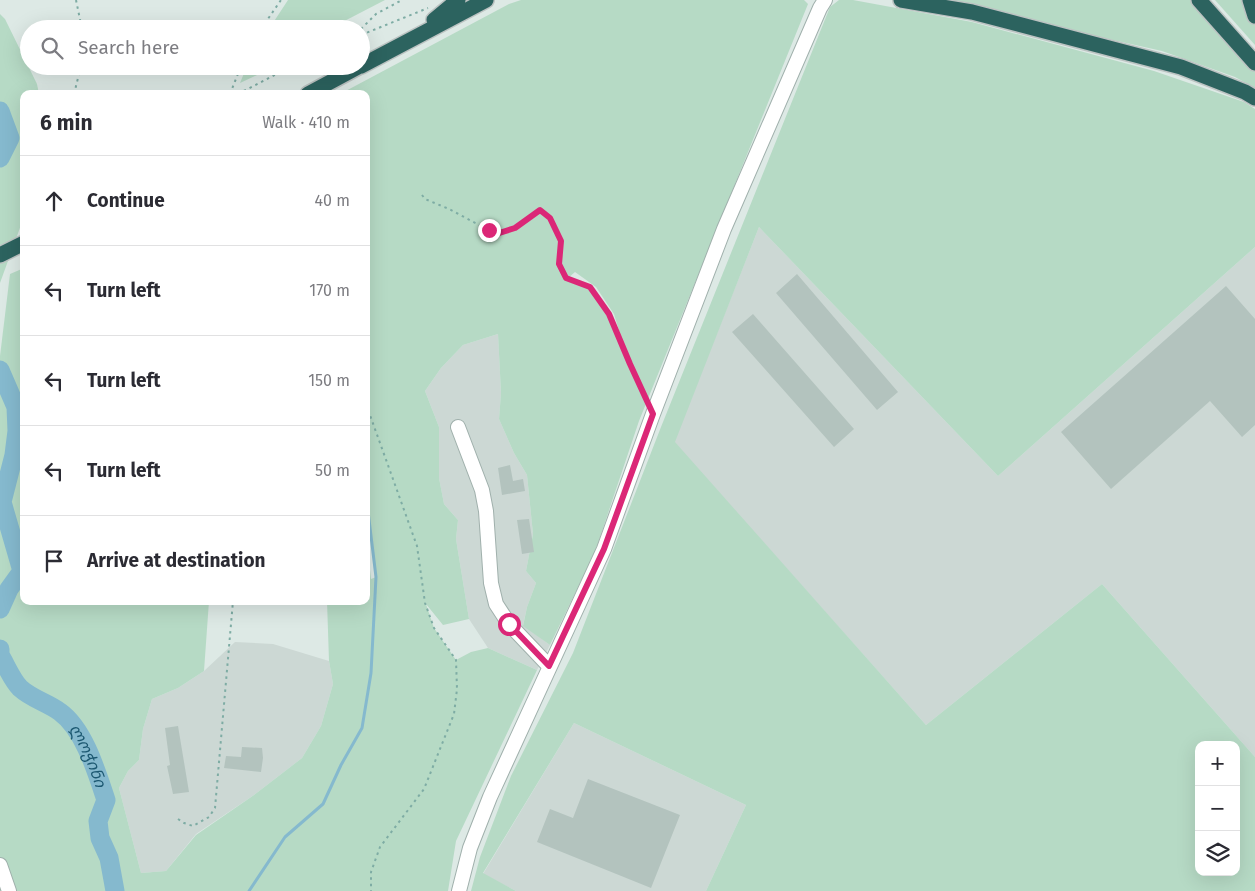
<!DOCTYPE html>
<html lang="en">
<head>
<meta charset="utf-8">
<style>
	body { margin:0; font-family:"Fira Sans","Noto Sans Georgian",sans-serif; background:#f2f2f3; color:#2b2b33 }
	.controls { position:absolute; right:15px; bottom:15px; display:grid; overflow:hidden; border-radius:10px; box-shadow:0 5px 20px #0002 }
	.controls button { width:45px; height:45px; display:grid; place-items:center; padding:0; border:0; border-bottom:1px solid #e1e1e2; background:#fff; color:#2b2b33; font:25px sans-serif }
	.stop { position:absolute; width:15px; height:15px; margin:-11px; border:4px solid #db2777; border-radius:50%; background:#fff }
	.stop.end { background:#db2777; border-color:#fff; box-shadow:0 1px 5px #0008 }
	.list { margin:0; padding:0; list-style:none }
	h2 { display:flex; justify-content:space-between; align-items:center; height:65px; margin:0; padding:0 20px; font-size:21px }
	h2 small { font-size:16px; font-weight:400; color:#7c7c81 }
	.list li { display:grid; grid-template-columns:32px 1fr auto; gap:15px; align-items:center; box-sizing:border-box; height:90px; padding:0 20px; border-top:1px solid #e1e1e2 }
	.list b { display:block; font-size:19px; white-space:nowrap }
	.list em { font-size:16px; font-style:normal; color:#7c7c81 }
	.icon { flex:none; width:28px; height:28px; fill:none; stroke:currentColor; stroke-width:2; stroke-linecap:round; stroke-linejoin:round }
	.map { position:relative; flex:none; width:1255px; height:891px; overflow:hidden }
	.search { position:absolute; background:#fff; box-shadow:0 5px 20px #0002; left:20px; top:20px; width:350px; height:55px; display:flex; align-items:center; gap:12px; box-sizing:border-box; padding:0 18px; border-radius:28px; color:#7c7c81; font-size:19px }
	.panel { position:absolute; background:#fff; box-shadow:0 5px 20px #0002; left:20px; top:90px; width:350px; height:515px; border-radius:10px }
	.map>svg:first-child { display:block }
</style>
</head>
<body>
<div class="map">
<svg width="1255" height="891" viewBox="0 0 1255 891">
	<rect width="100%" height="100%" fill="#dde9e5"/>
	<path fill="#ccd8d4" d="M759,227L998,476L1255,247V757L1102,584L926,725L674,442Z
		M498,334L501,393L499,419L514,453L527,475L533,534L526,571L536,583L527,607L523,625L550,645L537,670L488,648L469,619L456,539L458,520L444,504L439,478V427L425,391L441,368L463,345Z
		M235,642L273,644L329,661L333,684L321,726L302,758L254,795L196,834L166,871L141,873L119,788L128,771L139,760L143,729L152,699L178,688L204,671Z
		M574,723L746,805L706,891H516L483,874Z"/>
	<path fill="#b6dac5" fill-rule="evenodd" d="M288,0H385L329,29H269Z
		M521,0H804L808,4L639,421L595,552L550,645L523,626L527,607L536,583L526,571L533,534L527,475L514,453L499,419L501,393L498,334L463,345L441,368L425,391L439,427V478L444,504L458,520L456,539L469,619L443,625L426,604L434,628L456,660L471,652L488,648L537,670L456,841L448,891H0V356L10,274L24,268V601H209L204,671L178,688L152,699L143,729L139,760L128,771L119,788L141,873L166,871L196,835L254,795L302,758L321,726L333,684L329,661L327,601H366V534L371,579L376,577L366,495V94H340L509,4ZM575,272L596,287L614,314L628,360L609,314L590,287L567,279Z
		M839,0H853L972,22L1154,71L1244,102L1255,109V247L998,476L759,227L675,442L926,725L1102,584L1255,757V891H706L746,805L574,723L483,873L516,891H471L480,857L511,776L573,653L661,427L830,7ZM1199,745H1236V872H1199Z
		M934,0H1196L1255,65V88L1235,77L1162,51Z
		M1215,0H1252L1255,11V45Z
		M0,14L5,19L37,84L39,94H24V220L21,225L0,283Z
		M247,66H276L240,83Z"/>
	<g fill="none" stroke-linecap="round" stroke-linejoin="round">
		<path stroke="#85b9ce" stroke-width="3" d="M249,891L285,837L323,804L341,765L362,728L371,673L376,577L366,495"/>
		<g stroke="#85b9ce" stroke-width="19">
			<path d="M0,111L10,138L0,158"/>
			<path d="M0,370L16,407L17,431L14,455L2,502L22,571L9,589L0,609"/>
			<path id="s1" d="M0,649V655C6,665 12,680 20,688C32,699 48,703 60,712C84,729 97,773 106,800L98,821L100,838L109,858L115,891"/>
		</g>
	</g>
	<path fill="#b3c3be" d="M797,274L898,392L877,410L776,293Z
		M1226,286L1255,319V425L1242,437L1210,401L1111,489L1061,432Z
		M753,314L854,429L834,447L732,332Z
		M510,465L513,481L523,479L525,491L502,495L498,468Z
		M529,519L534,552L522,554L517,520Z
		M178,726L189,792L173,794L167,766L170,765L165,728Z
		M242,747L262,748L263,758L261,772L224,768L226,756L241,757Z
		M588,779L680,815L651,888L537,842L550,809L573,818Z"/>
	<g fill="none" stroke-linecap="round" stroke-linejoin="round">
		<g stroke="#a0b0ac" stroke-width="16">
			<path id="minor" d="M458,427L482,490L486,511L491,583L496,604L509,624L549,666
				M0,865L9,891
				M459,891L470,848L490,797L604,549L653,414L724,229L820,8L825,0"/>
		</g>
		<g stroke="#bcc3c2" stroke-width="18">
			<path id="highway" d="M901,0L972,12L1181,67L1245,92L1255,98
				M1199,0L1255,63
				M1250,0L1255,16
				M434,20L458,0
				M361,66L486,0
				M308,94L360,66
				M0,255L24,243"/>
		</g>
		<path stroke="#7eaca4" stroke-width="2" stroke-dasharray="2.5 4" stroke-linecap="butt" d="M76,0L82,29
			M261,29L281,0
			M361,29L376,14L402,0
			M361,35L428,8
			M74,94L81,66
			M230,94L241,66
			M238,94L292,66
			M422,195L425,199L449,209L496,234L515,228L540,210L550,218L561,241L559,264L566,279L590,287L609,314L630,364L646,398
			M366,404L417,546L425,603L434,628L456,660L457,689L454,714L424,789L380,847L371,872V891
			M178,819L184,823L193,826L209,817L215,808L233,601"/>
		<use href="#minor" stroke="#fff" stroke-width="14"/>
		<use href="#highway" stroke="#2c635f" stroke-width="15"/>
	</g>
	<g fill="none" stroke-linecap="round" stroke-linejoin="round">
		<path stroke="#db2777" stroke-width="6" d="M489,230L496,234L515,228L540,210L550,218L561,241L559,264L566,278L590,287L609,314L630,364L653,414L604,549L549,666L509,624"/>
	</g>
	<g text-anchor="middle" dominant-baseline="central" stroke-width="4" stroke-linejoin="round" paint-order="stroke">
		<g font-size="16" font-style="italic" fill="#1c5871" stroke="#edf6f3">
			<text stroke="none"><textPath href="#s1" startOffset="144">ლოჭინი</textPath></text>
		</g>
	</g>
</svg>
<div class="controls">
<button>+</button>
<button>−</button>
<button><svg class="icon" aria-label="layers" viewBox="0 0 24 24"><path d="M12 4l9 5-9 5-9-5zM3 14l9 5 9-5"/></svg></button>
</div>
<div class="stop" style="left:509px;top:624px"></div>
<div class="stop end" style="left:489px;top:230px"></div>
<div class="search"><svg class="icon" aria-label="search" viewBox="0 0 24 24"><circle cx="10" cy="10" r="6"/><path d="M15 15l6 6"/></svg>Search here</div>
<section class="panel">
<h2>6 min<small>Walk · 410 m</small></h2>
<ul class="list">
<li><svg class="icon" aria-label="ahead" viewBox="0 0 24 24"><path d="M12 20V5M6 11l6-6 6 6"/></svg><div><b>Continue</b></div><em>40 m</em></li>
<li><svg class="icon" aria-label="left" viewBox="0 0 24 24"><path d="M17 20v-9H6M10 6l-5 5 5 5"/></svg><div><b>Turn left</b></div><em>170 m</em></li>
<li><svg class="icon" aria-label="left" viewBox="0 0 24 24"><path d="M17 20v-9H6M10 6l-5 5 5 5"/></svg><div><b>Turn left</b></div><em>150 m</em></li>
<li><svg class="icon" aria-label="left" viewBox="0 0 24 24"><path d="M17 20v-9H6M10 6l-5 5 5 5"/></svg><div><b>Turn left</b></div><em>50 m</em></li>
<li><svg class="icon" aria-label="arrive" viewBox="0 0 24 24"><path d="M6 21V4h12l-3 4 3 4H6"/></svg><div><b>Arrive at destination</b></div></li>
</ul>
</section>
</div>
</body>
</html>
